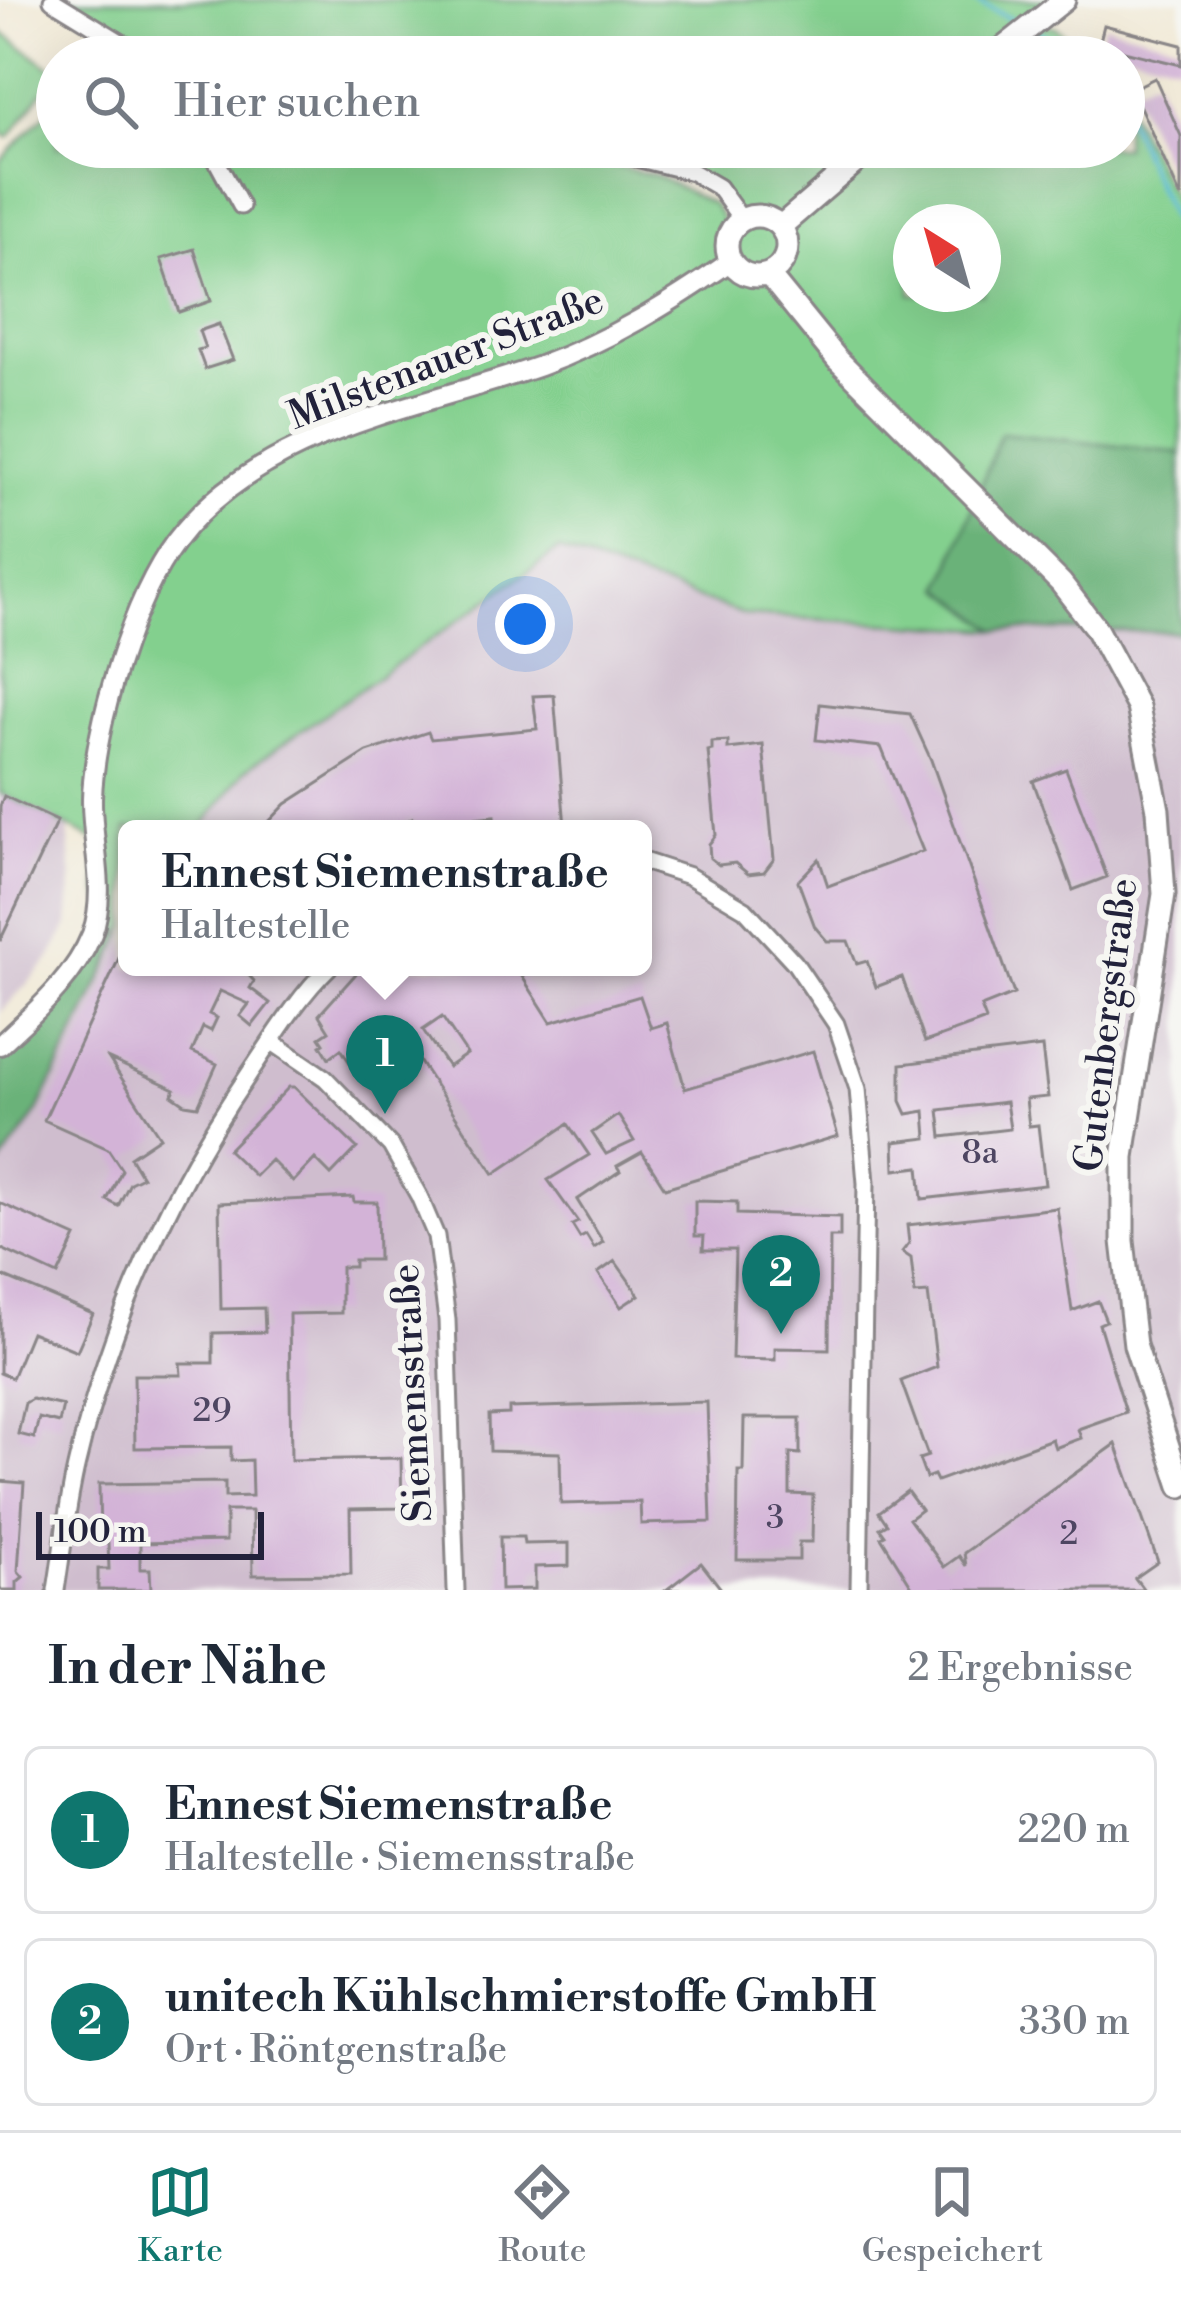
<!DOCTYPE html>
<html lang="de">
<head>
<meta charset="utf-8">
<style>
	body { margin:0; font-family:"Libre Bodoni",serif; background:#f6f6f7; color:#1f2937 }
	.compass { position:absolute; left:893px; top:204px; width:108px; height:108px; border-radius:50%; background:#fff; box-shadow:0 12px 48px #0002; rotate:323deg }
	.scale { position:absolute; left:36px; bottom:30px; width:228px; box-sizing:border-box; padding-left:12px; border:6px solid #22223b; border-top:0; font-size:33px; line-height:42px; white-space:nowrap; color:#22223b; -webkit-text-stroke:9px #f6f6f2; paint-order:stroke }
	.you { position:absolute; left:525px; top:624px; width:42px; height:42px; margin:-30px; border:9px solid #fff; border-radius:50%; background:#1a73e8; box-shadow:0 0 0 18px #1a73e833 }
	.badge { display:grid; place-items:center; width:78px; height:78px; border-radius:50%; background:#0f766e; color:#fff; font-size:39px; font-weight:700 }
	.pin { position:absolute; translate:-50% -99px; filter:drop-shadow(0 3px 6px #0008) }
	.pin::after { content:''; position:absolute; top:63px; width:42px; height:36px; background:inherit; clip-path:polygon(0 0,100% 0,50% 100%) }
	.popup { position:absolute; left:118px; top:820px; width:534px; height:156px; box-sizing:border-box; display:grid; place-content:center; border-radius:18px; background:#fff; filter:drop-shadow(0 3px 9px #0005); font-size:39px; white-space:nowrap; color:#747a83 }
	.popup b { font-size:45px; color:#1f2937 }
	.popup::after { content:''; position:absolute; left:50%; top:100%; margin-left:-24px; border:24px solid transparent; border-top-color:#fff }
	.list { margin:0; padding:0; list-style:none }
	h2 { display:flex; justify-content:space-between; align-items:center; height:156px; margin:0; padding:0 48px; font-size:51px }
	h2 small { font-size:39px; font-weight:400; color:#747a83 }
	.list li { display:grid; grid-template-columns:78px 1fr auto; gap:36px; align-items:center; box-sizing:border-box; height:168px; margin:0 24px 24px; padding:0 24px; border:3px solid #e0e1e3; border-radius:18px }
	.list b { display:block; font-size:45px; white-space:nowrap }
	.list p { margin:0; font-size:39px; white-space:nowrap; color:#747a83 }
	.list em { font-size:39px; font-style:normal; color:#747a83 }
	.icon { flex:none; width:66px; height:66px; fill:none; stroke:currentColor; stroke-width:2; stroke-linecap:round; stroke-linejoin:round }
	.map { position:relative; flex:none; width:1181px; height:1590px; overflow:hidden }
	.search { position:absolute; background:#fff; box-shadow:0 12px 48px #0002; left:36px; right:36px; top:36px; height:132px; display:flex; align-items:center; gap:30px; box-sizing:border-box; padding:0 42px; border-radius:66px; color:#747a83; font-size:45px }
	.sheet { height:540px; background:#fff }
	nav { display:flex; justify-content:space-around; align-items:center; box-sizing:border-box; height:168px; border-top:3px solid #e0e1e3; background:#fff; font-size:33px; color:#747a83 }
	nav a { display:grid; justify-items:center; gap:6px }
	nav .on { color:#0f766e }
	.map>svg:first-child { display:block }
</style>
</head>
<body>
<div class="map">
<svg width="1181" height="1590" viewBox="0 0 1181 1590">
	<rect width="100%" height="100%" fill="#f6f6f2"/>
	<filter id="ink" filterUnits="userSpaceOnUse"><feTurbulence type="fractalNoise" baseFrequency=".00833" numOctaves="2"/><feDisplacementMap in="SourceGraphic" scale="24" xChannelSelector="R" yChannelSelector="G"/><feConvolveMatrix kernelMatrix="1 2 1 2 8 2 1 2 1" color-interpolation-filters="sRGB"/></filter>
	<filter id="wash" filterUnits="userSpaceOnUse"><feTurbulence type="fractalNoise" baseFrequency=".004" numOctaves="4" result="noise"/><feDisplacementMap in="SourceGraphic" scale="48" xChannelSelector="R" yChannelSelector="G"/><feGaussianBlur stdDeviation="2.7" result="paint"/><feColorMatrix in="noise" values="0 0 0 0 0 0 0 0 0 0 0 0 0 0 0 0 0 1.4 0 .05"/><feComposite in="paint" operator="in"/></filter>
	<g filter="url(#wash)">
		<rect width="100%" height="100%" fill="#f1e9d5"/>
		<path fill="#cfbdce" d="M559,550L745,615L997,630L1181,632V1590H0V1166L38,1111L127,928V967H643V829H201L245,770Z
			M0,793L68,826L72,880L68,925L49,960L0,1013Z"/>
		<path fill="#83d08e" stroke="#527964" stroke-width="3" fill-rule="evenodd" d="M52,0H1064L1039,23L1055,27L1092,57H153Z
			M0,31L57,72L9,138L0,132Z
			M1124,100L1181,213V453L1001,433L942,588L997,630L745,615L559,550L245,770L201,829H127V928L108,936L102,932L109,908L99,895L94,840L0,793V161L57,102V147H525L655,175L713,204L723,220L718,251L736,224L718,187L592,147H1124ZM911,222H983V294H911Z"/>
		<path fill="#6ab279" stroke="#466a5a" stroke-width="3" d="M1001,433L1181,453V632L997,630L942,588Z
			M102,932L108,936L124,933L38,1111L0,1166V1058C38,1019 80,983 102,932Z"/>
		<g fill="none" stroke-linecap="round" stroke-linejoin="round">
			<path stroke="#5ab9d8" stroke-width="4.5" d="M972,0L1021,24
				M1037,31L1089,57
				M1124,111L1181,240"/>
		</g>
		<g id="blocks">
			<path fill="#d3b3d7" fill-rule="evenodd" d="M1104,25L1181,45V65L1099,45Z
				M1155,78L1181,136V198L1132,89Z
				M194,249L211,301L179,312L161,259Z
				M219,324L233,360L205,369L198,350L205,348L199,331Z
				M554,695L565,827L496,829L495,816L452,820L428,829H416L412,818L396,829H262L286,804L367,752L428,732L431,739L537,729L533,696Z
				M820,704L910,714L931,760L1014,994L981,1007L986,1020L925,1042L902,977L876,987L867,961L857,964L848,941H827L815,927L798,881L819,859L828,886L923,851L881,747L816,740Z
				M728,741V749L763,745L774,859L764,872L748,874L735,863L719,865L710,858L709,844L716,835L708,751L712,750V742Z
				M1066,769L1107,877L1073,890L1033,781Z
				M4,796L57,821L0,941V806Z
				M127,941V967H241L254,981L250,988L270,1003L252,1026L240,1016L249,1004L220,991L209,1014L217,1018L211,1031L203,1027L192,1052L217,1064L198,1106L185,1104L172,1095L175,1089L109,1059L160,1137L130,1157L142,1177L130,1183L118,1206L107,1200L122,1170L108,1149L44,1120Z
				M362,967H516L551,1022L640,996L651,1028L667,1023L685,1089L813,1051L838,1136L665,1188L642,1152L617,1166L620,1171L577,1200L603,1242L594,1248L586,1235L580,1238L572,1225L578,1222L548,1180L589,1155L568,1124L494,1174L406,1041L357,1074L341,1049L329,1058L321,1045L324,1043L320,1037L329,1031L319,1015ZM442,1017L467,1054L448,1067L423,1030ZM618,1115L634,1141L606,1154L592,1133Z
				M1042,1047L1048,1097L1026,1099L1029,1126L1038,1125L1045,1185L922,1199L919,1167L895,1170L894,1142L927,1138L925,1111L907,1114L901,1101V1064ZM1006,1102L1010,1129L942,1137L939,1110Z
				M289,1087H294L357,1148L331,1175L315,1159L293,1182L271,1160L255,1176L228,1150Z
				M353,1197L354,1202H377L378,1260H354V1267H341V1313L289,1314L291,1460L401,1458L402,1508L350,1509L351,1574L253,1575L252,1511H226V1541L140,1543V1569H150L151,1590H98V1569H109L108,1543H100L99,1484L225,1482V1497L252,1496L251,1460L231,1461V1447L135,1448L134,1375H181L180,1363H213V1333L265,1332L264,1308L221,1309L219,1203Z
				M695,1201L737,1202V1214L840,1217V1237H830L829,1349L775,1348V1360L732,1359L735,1250H703L704,1236H695Z
				M0,1203L76,1237L58,1275L0,1248Z
				M1057,1208L1072,1311L1098,1301L1106,1321L1099,1324L1126,1412L1078,1429L1081,1438L1055,1448L1052,1439L937,1481L934,1475L926,1478L919,1459L928,1456L901,1381L937,1367L928,1293L915,1294L911,1258L902,1252L909,1243L907,1225Z
				M615,1261L639,1295L621,1307L598,1273Z
				M0,1275L93,1314L77,1351L31,1332L12,1378L0,1373Z
				M32,1399L63,1406L59,1423L39,1418L34,1438L18,1434L25,1403Z
				M707,1402L711,1522L641,1524L640,1502L561,1504L560,1453L490,1451L489,1415L509,1414V1408Z
				M744,1418H800V1454L790,1453V1494L813,1495L812,1542H799V1560H737L738,1471H743Z
				M1116,1444L1158,1562L1135,1578L1144,1590H914L881,1537L885,1535L880,1528L887,1524L879,1512L907,1491L921,1510L909,1519L944,1567L959,1556L966,1566L964,1553Z
				M0,1481L24,1483L18,1571L23,1577L17,1582V1590H0Z
				M500,1537H523L524,1544L569,1543V1566L535,1567V1589L501,1590Z
				M701,1563L722,1590H666Z"/>
		</g>
	</g>
	<g filter="url(#ink)">
		<use href="#blocks" fill-opacity="0" stroke="#8a8688" stroke-width="3"/>
		<g fill="none" stroke-linecap="round" stroke-linejoin="round">
			<g stroke="#8a8688" stroke-width="21">
				<path id="minor" d="M52,0L135,51L153,57
					M209,147L241,206
					M592,147L692,172L718,187L742,220
					M643,861L689,876L745,909L794,962L836,1024L858,1089L866,1183L859,1590
					M271,1041L325,1078L391,1146L419,1196L436,1236L447,1320L456,1590
					M56,1590C63,1548 67,1504 77,1463C110,1323 166,1196 247,1077C272,1040 297,998 329,967"/>
			</g>
			<g stroke="#8a8688" stroke-width="24">
				<path id="tertiary" d="M0,1045C35,1012 74,979 92,934C108,891 91,842 92,798C94,726 133,598 176,541C260,430 417,409 540,366C609,341 671,303 731,261"/>
			</g>
			<g stroke="#8a8688" stroke-width="27">
				<path id="secondary" d="M992,57L1064,0
					M727 246a30 30 0 1 1 60 0a30 30 0 1 1-60 0Z
					M781,226L873,147
					M768,274L837,359L1061,583L1095,627L1138,707L1158,810L1164,894L1123,1157V1241L1135,1345L1181,1486"/>
			</g>
			<use href="#minor" stroke="#fff" stroke-width="15"/>
			<use href="#tertiary" stroke="#fff" stroke-width="18"/>
			<use href="#secondary" stroke="#fff" stroke-width="21"/>
		</g>
	</g>
	<g text-anchor="middle" dominant-baseline="central" stroke-width="12" stroke-linejoin="round" paint-order="stroke">
		<g font-size="33" fill="#4e4662">
			<text x="980" y="1153">8a</text>
			<text x="212" y="1411">29</text>
			<text x="775" y="1518">3</text>
			<text x="1069" y="1534">2</text>
		</g>
		<g font-size="39" fill="#22223b" stroke="#f6f6f2">
			<text transform="translate(446 359) rotate(-21)">Milstenauer Straße</text>
			<text transform="translate(1107 1025) rotate(-83)">Gutenbergstraße</text>
			<text transform="translate(413 1393) rotate(-93)">Siemensstraße</text>
		</g>
	</g>
</svg>
<svg class="compass" viewBox="-18 -18 36 36"><path d="M0-13l5 13h-10z" fill="#e53935"/><path d="M0 13l5-13h-10z" fill="#747a83"/></svg>
<div class="scale">100 m</div>
<div class="you"></div>
<div class="pin badge" style="left:385px;top:1114px">1</div>
<div class="popup"><b>Ennest Siemenstraße</b>Haltestelle</div>
<div class="pin badge" style="left:781px;top:1334px">2</div>
<div class="search"><svg class="icon" aria-label="search" viewBox="0 0 24 24"><circle cx="10" cy="10" r="6"/><path d="M15 15l6 6"/></svg>Hier suchen</div>
</div>
<section class="sheet">
<h2>In der Nähe<small>2 Ergebnisse</small></h2>
<ul class="list">
<li><span class="badge">1</span><div><b>Ennest Siemenstraße</b><p>Haltestelle · Siemensstraße</p></div><em>220 m</em></li>
<li><span class="badge">2</span><div><b>unitech Kühlschmierstoffe GmbH</b><p>Ort · Röntgenstraße</p></div><em>330 m</em></li>
</ul>
</section>
<nav>
<a class="on"><svg class="icon" aria-label="map" viewBox="0 0 24 24"><path d="M3 6l6-2 6 2 6-2v14l-6 2-6-2-6 2zM9 4v14M15 6v14"/></svg>Karte</a>
<a><svg class="icon" aria-label="directions" viewBox="0 0 24 24"><path d="M12 3l9 9-9 9-9-9zM9 14v-3h6M13 9l2 2-2 2"/></svg>Route</a>
<a><svg class="icon" aria-label="saved" viewBox="0 0 24 24"><path d="M7 4h10v16l-5-4-5 4z"/></svg>Gespeichert</a>
</nav>
</body>
</html>
